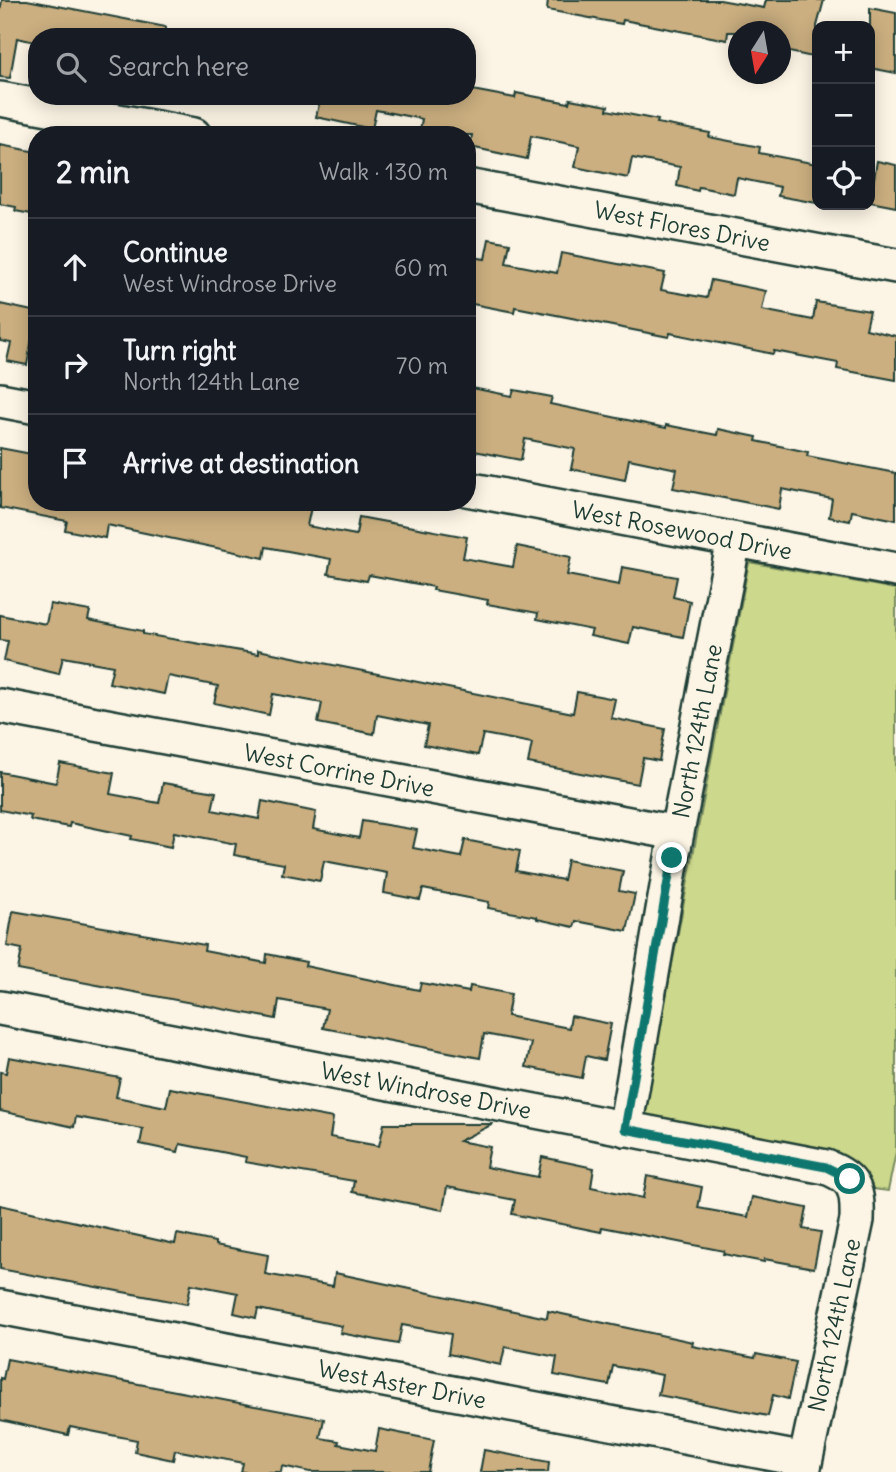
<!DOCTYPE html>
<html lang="en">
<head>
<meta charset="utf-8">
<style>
	body { margin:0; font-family:Delius,sans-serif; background:#242831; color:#f1f3f6 }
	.controls { position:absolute; right:21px; top:21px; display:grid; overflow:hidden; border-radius:14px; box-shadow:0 4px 18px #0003 }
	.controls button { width:63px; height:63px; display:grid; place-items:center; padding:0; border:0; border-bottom:2px solid #363941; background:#171b24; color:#f1f3f6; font:35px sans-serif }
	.compass { position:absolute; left:728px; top:21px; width:63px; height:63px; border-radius:50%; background:#171b24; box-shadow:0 4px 18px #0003; rotate:191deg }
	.stop { position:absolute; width:21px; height:21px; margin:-16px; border:5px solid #0f766e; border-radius:50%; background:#fff }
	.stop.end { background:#0f766e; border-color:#fff; box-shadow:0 2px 7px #0008 }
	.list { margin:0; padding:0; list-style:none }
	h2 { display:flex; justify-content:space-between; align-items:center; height:91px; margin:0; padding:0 28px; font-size:30px }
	h2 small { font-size:23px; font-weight:400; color:#9ea1a6 }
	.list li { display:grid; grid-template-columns:46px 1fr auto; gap:21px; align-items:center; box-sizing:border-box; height:98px; padding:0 28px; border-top:2px solid #363941 }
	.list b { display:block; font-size:26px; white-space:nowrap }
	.list p { margin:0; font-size:23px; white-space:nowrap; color:#9ea1a6 }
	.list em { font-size:23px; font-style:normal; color:#9ea1a6 }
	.icon { flex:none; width:38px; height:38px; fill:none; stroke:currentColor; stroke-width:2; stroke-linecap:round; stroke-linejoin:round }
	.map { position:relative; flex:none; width:896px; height:1472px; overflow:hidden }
	.search { position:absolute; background:#171b24; box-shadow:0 4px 18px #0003; left:28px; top:28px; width:448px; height:77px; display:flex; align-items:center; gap:18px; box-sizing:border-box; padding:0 24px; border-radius:28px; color:#9ea1a6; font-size:26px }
	.panel { position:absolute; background:#171b24; box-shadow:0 4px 18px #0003; left:28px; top:126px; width:448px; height:385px; border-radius:28px }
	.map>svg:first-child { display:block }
</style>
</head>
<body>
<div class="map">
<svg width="896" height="1472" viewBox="0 0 896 1472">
	<rect width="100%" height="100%" fill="#fcf5e5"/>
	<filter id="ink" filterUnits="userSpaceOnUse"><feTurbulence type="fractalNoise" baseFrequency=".0143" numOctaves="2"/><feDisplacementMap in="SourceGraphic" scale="14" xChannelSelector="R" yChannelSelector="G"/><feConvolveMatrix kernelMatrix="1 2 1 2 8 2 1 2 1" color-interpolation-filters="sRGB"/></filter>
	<g filter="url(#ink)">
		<path fill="#ccd88b" stroke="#768a60" stroke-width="2" d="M749,562L896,589V1152L888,1191L873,1189L858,1170L643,1116Z"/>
		<path fill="#cbaf80" stroke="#1f3d34" stroke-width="2" d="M2,0H27L166,27V37H36L35,42L17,38L10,78L0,77V12Z
			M548,0H720L764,8L766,0H824L817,26V58L780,50V32H728L727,40L623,20L622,24L547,10Z
			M870,8L896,13V73L870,68Z
			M467,89L515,98L516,93L569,103L570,99L608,106L607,110L658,120L657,123L710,133L709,137L760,147L759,153L817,164V203L778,196L780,187L737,178L734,194L699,187L698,191L677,186L680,167L632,158L628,178L575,167L579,146L531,136L527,159L470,147L472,135H419L422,119L376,110L372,129L316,117L321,96H467Z
			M0,145L37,152V215L15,211L16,207L0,204Z
			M877,161L896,165V207L870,202Z
			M489,239L510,243L506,263L557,273L561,253L665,273L661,290L707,298L711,280L766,291L762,310L813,320L816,302L870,311L866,329L896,336V380L837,369L838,363L774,351L773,354L670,333L669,337L515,307L514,312L467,303V256L485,259Z
			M0,304L37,312L27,365L7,361L11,343L0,341Z
			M467,387L512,396L514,390L552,397L550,404L666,428V425L717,435L718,429L757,437L756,441L808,452L807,456L896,473V520L852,511L850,521L829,517L832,499L782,489L779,509L673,488L677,469L629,459L625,480L571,469L575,449L525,439L521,460L469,450L473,430L467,429Z
			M0,448L37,455V502H285L311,507L307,526L356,535L359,517L467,537L463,558L513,567L517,546L571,557L567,575L619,585L622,567L677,577L673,597L690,601L683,637L633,627L629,644L590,636L592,630L537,619L538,613L487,604L488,600L433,590L434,587L369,575L367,581L328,574L331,559L266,547L264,558L107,525L105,538L65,530L67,521L0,508Z
			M50,604L90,611L88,620L143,631V634L258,654V650L573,713L577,692L615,699L611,718L665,729L659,761L643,758L638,784L528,763L532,743L483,734L478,755L424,745L428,725L377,715L374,734L318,723L322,703L273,694L269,715L214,703L218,686L168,676L164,694L109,683L113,666L63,657L59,674L4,661L8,641L0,640V615L46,624Z
			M60,763L114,773L110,794L159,803L163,783L216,792L212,810L259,819L262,801L316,812L313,829L359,838L362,821L417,830L413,848L461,857L465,840L520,851L516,871L563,880L567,860L623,871L619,891L635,894L627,931L576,921L574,927L537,919V917L488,908L489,902L423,889L420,900L384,893L387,873L324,861L320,881L282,874L284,864L234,855L236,844L174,832L171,847L131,839L132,836L70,823L69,827L30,820L31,816L0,810V772L56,783Z
			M13,911L205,945L204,951L266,963L267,954L306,962L305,966L419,990L421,983L469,992L470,986L511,994L507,1016L569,1028L571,1016L611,1024L604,1060L586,1056L582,1078L526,1067L531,1043L484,1034L480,1058L323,1028L327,1009L279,1000L276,1019L18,970L22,949L7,946Z
			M9,1057L120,1078L116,1097L166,1107L170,1088L333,1118L330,1137L379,1146L384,1124H493L459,1141L490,1147L486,1167L538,1177L542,1157L594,1168L591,1187L643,1198L647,1176L702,1187L698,1208L748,1217L752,1197L807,1208L803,1229L821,1232L814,1268L764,1259V1262L723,1254L724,1251L602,1227L601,1232L512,1214L515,1200L447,1187L443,1210L352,1192L354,1181L245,1162L246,1157L180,1144L178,1152L140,1144L143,1129L76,1117L74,1127L0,1111V1072L6,1073Z
			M0,1205L175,1244L177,1234L215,1242V1245L268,1255L265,1274L333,1286L335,1273L547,1318L548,1311L693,1342L692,1346L755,1358L756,1354L796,1362L788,1399L773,1395L768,1416L658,1395L662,1375L613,1366L609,1385L554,1375L557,1357L505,1347L501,1365L448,1354L451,1334L402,1325L398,1344L340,1333L342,1326L258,1309L256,1318L234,1313L238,1293L191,1284L187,1304L0,1269Z
			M7,1359L324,1419L320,1438L339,1441L338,1444L375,1451L379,1429L434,1440L428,1472H310L282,1466L281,1472H241L243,1463L175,1450L173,1460L135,1452L137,1440L70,1427L68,1435L0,1420V1378L3,1379Z
			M484,1450L549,1462L548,1472H480Z"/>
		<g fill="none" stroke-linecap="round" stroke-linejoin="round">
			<g stroke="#1f3d34" stroke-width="38">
				<path id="minor" d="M0,99L194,135
					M467,186L896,266
					M0,400L37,407
					M467,489L896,570
					M0,706L677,833
					M0,1008L826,1167C855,1178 858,1190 857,1220L803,1472
					M625,1129L672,858L734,540
					M0,1307L805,1460"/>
			</g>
			<use href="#minor" stroke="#fcf5e5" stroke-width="33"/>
		</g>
	</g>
	<g fill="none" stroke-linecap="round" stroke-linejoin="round" filter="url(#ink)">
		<path stroke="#0f766e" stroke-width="9" d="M672,858L625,1129L826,1167L850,1179"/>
	</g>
	<g text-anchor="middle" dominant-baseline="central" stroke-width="6" stroke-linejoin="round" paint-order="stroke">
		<g font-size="23" fill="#1f3d34" stroke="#fcf5e5">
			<text transform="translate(682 226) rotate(11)">West Flores Drive</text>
			<text transform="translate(682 530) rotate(11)">West Rosewood Drive</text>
			<text transform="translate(697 731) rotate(-79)">North 124th Lane</text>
			<text transform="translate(339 770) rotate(11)">West Corrine Drive</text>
			<text transform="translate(426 1090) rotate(11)">West Windrose Drive</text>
			<text transform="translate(834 1325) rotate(-78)">North 124th Lane</text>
			<text transform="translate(402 1384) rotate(11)">West Aster Drive</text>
		</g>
	</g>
</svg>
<div class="controls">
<button>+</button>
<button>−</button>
<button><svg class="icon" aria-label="locate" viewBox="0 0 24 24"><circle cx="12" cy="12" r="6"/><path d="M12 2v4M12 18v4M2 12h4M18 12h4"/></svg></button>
</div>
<svg class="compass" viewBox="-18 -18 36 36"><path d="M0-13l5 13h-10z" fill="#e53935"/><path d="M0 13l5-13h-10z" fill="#9ea1a6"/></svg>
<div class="stop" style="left:850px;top:1179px"></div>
<div class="stop end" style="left:672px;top:858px"></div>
<div class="search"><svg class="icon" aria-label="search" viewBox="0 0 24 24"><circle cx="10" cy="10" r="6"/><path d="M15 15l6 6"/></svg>Search here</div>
<section class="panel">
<h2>2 min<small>Walk · 130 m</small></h2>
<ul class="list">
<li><svg class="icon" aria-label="ahead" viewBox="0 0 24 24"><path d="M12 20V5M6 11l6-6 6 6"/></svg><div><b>Continue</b><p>West Windrose Drive</p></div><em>60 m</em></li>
<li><svg class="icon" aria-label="right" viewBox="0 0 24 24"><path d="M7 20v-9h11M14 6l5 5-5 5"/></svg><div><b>Turn right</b><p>North 124th Lane</p></div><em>70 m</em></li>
<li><svg class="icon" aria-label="arrive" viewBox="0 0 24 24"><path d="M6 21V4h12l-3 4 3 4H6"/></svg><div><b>Arrive at destination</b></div></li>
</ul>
</section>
</div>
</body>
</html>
